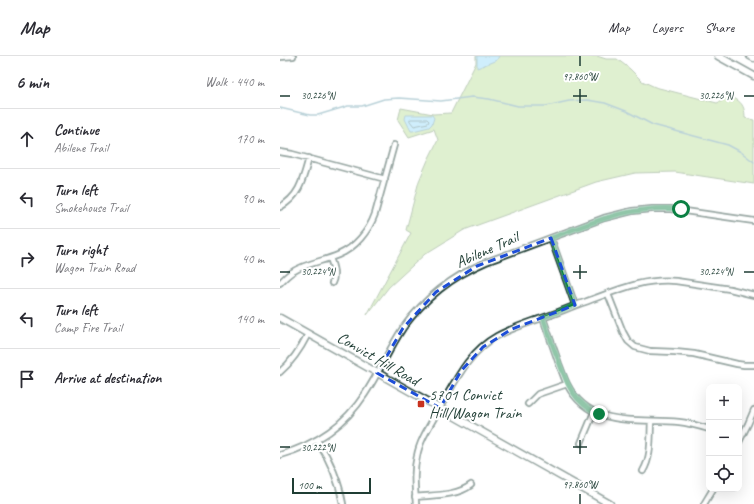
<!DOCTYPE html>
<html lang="en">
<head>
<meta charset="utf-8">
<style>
	body { margin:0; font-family:Caveat,sans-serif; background:#f2f2f3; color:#2b2b33 }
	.controls { position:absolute; right:12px; bottom:12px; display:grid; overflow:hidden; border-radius:8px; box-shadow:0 4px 16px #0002 }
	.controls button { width:36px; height:36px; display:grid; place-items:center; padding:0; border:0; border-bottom:1px solid #e1e1e2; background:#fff; color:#2b2b33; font:20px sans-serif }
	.scale { position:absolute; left:12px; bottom:10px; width:79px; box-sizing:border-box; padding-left:4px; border:2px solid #1f3d34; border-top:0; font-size:11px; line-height:14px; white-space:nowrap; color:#1f3d34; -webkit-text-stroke:3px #fff; paint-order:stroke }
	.stop { position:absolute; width:12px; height:12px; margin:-9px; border:3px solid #0b8043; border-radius:50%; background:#fff }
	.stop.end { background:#0b8043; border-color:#fff; box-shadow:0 1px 4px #0008 }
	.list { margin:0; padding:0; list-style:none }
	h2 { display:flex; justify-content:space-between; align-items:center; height:52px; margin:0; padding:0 16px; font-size:17px }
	h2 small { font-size:13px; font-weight:400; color:#7c7c81 }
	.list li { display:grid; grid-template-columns:26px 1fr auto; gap:12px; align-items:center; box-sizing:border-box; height:60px; padding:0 16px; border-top:1px solid #e1e1e2 }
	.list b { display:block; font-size:15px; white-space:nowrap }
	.list p { margin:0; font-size:13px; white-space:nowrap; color:#7c7c81 }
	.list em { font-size:13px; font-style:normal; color:#7c7c81 }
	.icon { flex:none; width:22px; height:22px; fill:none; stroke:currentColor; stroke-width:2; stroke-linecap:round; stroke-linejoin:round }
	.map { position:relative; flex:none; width:474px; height:448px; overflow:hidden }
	header { display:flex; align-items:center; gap:24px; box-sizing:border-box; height:56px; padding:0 20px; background:#fff; border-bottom:1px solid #e1e1e2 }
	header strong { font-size:19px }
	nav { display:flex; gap:22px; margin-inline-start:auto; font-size:14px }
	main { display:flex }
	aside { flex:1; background:#fff }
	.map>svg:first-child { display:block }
</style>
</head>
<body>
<header>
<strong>Map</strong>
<nav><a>Map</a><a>Layers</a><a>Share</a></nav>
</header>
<main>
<aside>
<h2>6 min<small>Walk · 440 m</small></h2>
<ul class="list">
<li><svg class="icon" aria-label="ahead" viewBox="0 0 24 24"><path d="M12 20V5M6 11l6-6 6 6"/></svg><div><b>Continue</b><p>Abilene Trail</p></div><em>170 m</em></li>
<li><svg class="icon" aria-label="left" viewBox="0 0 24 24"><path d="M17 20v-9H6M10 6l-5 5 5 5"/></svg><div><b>Turn left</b><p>Smokehouse Trail</p></div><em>90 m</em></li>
<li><svg class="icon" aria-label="right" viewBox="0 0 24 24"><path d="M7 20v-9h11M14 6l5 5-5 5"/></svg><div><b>Turn right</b><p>Wagon Train Road</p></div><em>40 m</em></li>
<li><svg class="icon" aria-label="left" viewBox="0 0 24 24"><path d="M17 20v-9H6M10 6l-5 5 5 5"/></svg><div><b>Turn left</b><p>Camp Fire Trail</p></div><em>140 m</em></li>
<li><svg class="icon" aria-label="arrive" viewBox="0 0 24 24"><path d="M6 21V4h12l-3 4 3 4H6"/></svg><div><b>Arrive at destination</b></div></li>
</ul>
</aside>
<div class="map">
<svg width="474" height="448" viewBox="0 0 474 448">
	<rect width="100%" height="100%" fill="#fff"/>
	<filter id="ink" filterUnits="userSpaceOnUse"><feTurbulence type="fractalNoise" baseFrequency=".025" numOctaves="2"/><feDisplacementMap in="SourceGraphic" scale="8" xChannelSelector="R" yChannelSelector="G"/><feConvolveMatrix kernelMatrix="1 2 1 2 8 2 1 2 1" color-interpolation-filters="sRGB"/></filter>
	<g filter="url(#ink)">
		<path fill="#b9dd97" stroke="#6c8d66" d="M196,0H317L326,3H337L350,13L362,25L375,31L437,47L442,45L445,38C458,44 465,46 465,62L474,64V128L395,116L355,117L316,126L184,174L145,198L109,231L87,259L131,177L126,174L139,125L148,104L158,84L154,73L129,81L118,64L121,52L153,58L171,57L196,7Z"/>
		<path fill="#96daf8" stroke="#669baa" d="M197,0H219L217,4L197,12Z
			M126,59H152L154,62L152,68L149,71L133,75H131L125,63Z"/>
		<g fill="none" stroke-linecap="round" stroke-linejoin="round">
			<path stroke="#4f7c82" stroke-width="1" d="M131,63H147L149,65L148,67L134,70L130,65Z"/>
			<path stroke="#669baa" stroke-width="1.5" d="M0,52L30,59H38L68,50H82L104,43L119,42L161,45L192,41L209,43L238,50H266L289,45L307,44L325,47L346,55L373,69L448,89L461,96L474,106"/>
			<g stroke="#1f3d34" stroke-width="8">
				<path id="street" d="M0,1L13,0
					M0,96L12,98L105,123
					M0,151C20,140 23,123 29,102
					M271,182L295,249
					M50,202C53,210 56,219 52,227
					M0,227C4,223 8,218 14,215C27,207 44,205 58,199C75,192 89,175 95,158L114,89
					M328,238L343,276L348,285L355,291L370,295L395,296L414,298L457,308L464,309H474
					M263,262C268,277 274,293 279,308C282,315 284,322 287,328C310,373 358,362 399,366C409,367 419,370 429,373
					M0,316C13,305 21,292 28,278
					M248,348L258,338L287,328
					M37,384C50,404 59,424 63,448
					M459,386L468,368L474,354
					M301,387L314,356
					M0,399C35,389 65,369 85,338C99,317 109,293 123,272C144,243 173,220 206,206L324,162L352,155L372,153H391L474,165
					M363,415C372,400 370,382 371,365
					M135,441C153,439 177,440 191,429
					M136,448C135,432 133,416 137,400C140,383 151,368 159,353C175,326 188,296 217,280C230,273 245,268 259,263C275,258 290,251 305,246C336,235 362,222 396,225L450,233L474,239
					M424,448L433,433"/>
			</g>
			<g stroke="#1f3d34" stroke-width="9">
				<path id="secondary" d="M438,0L474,20
					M470,0L474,2
					M0,262L330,448"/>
			</g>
			<use href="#street" stroke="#fff" stroke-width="4.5"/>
			<use href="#secondary" stroke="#fff" stroke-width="6"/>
		</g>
	</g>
	<g fill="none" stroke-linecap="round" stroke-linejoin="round" filter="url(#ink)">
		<path stroke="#0b8043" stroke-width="5" d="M319,358C293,347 286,326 278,303C272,289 268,275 263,262L295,249L271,182C316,165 351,149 401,153"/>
	</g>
	<path d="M0 0H474V448H0ZM271,182L295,249L232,273L203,291L181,315L160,352L97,317L123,272L156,236L197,210Z" fill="#fff" fill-opacity=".55" fill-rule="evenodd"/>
	<path fill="none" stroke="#1d4ed8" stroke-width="3" stroke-dasharray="8 5" stroke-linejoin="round" d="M271,182L295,249L232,273L203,291L181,315L160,352L97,317L123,272L156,236L197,210Z"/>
	<path fill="none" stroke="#1f3d34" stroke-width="1.5" d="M300,0V10M300,33V47M0,40H10M293,40H307M464,40H474M300,209V223M0,216H10M293,216H307M464,216H474M300,384V398M0,391H10M293,391H307M300,438V448"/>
	<rect fill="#c8321e" stroke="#fff" stroke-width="1.5" x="137" y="344" width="8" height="8" rx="2"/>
	<g text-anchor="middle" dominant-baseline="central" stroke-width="4" stroke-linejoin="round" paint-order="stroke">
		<g font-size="16" fill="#1f3d34" stroke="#fff">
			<text transform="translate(207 194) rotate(-24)">Abilene Trail</text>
			<text transform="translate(98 303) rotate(30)">Convict Hill Road</text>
		</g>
		<g font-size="16" fill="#1f3d34" stroke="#fff" text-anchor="start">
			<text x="149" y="339">5701 Convict<tspan x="149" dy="18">Hill/Wagon Train</tspan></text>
		</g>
	</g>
	<g font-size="10" text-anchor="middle" fill="#1f3d34" stroke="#fff" stroke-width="4" stroke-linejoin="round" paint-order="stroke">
		<text x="300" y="24">97.860°W</text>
		<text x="38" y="43">30.226°N</text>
		<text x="436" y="43">30.226°N</text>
		<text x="38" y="219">30.224°N</text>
		<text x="436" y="219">30.224°N</text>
		<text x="38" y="395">30.222°N</text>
		<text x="300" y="432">97.860°W</text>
	</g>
</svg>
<div class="controls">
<button>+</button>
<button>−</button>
<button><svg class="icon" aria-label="locate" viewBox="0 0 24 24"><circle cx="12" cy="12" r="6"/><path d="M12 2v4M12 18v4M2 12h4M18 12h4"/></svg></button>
</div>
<div class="scale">100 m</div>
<div class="stop" style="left:401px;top:153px"></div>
<div class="stop end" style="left:319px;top:358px"></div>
</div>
</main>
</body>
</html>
